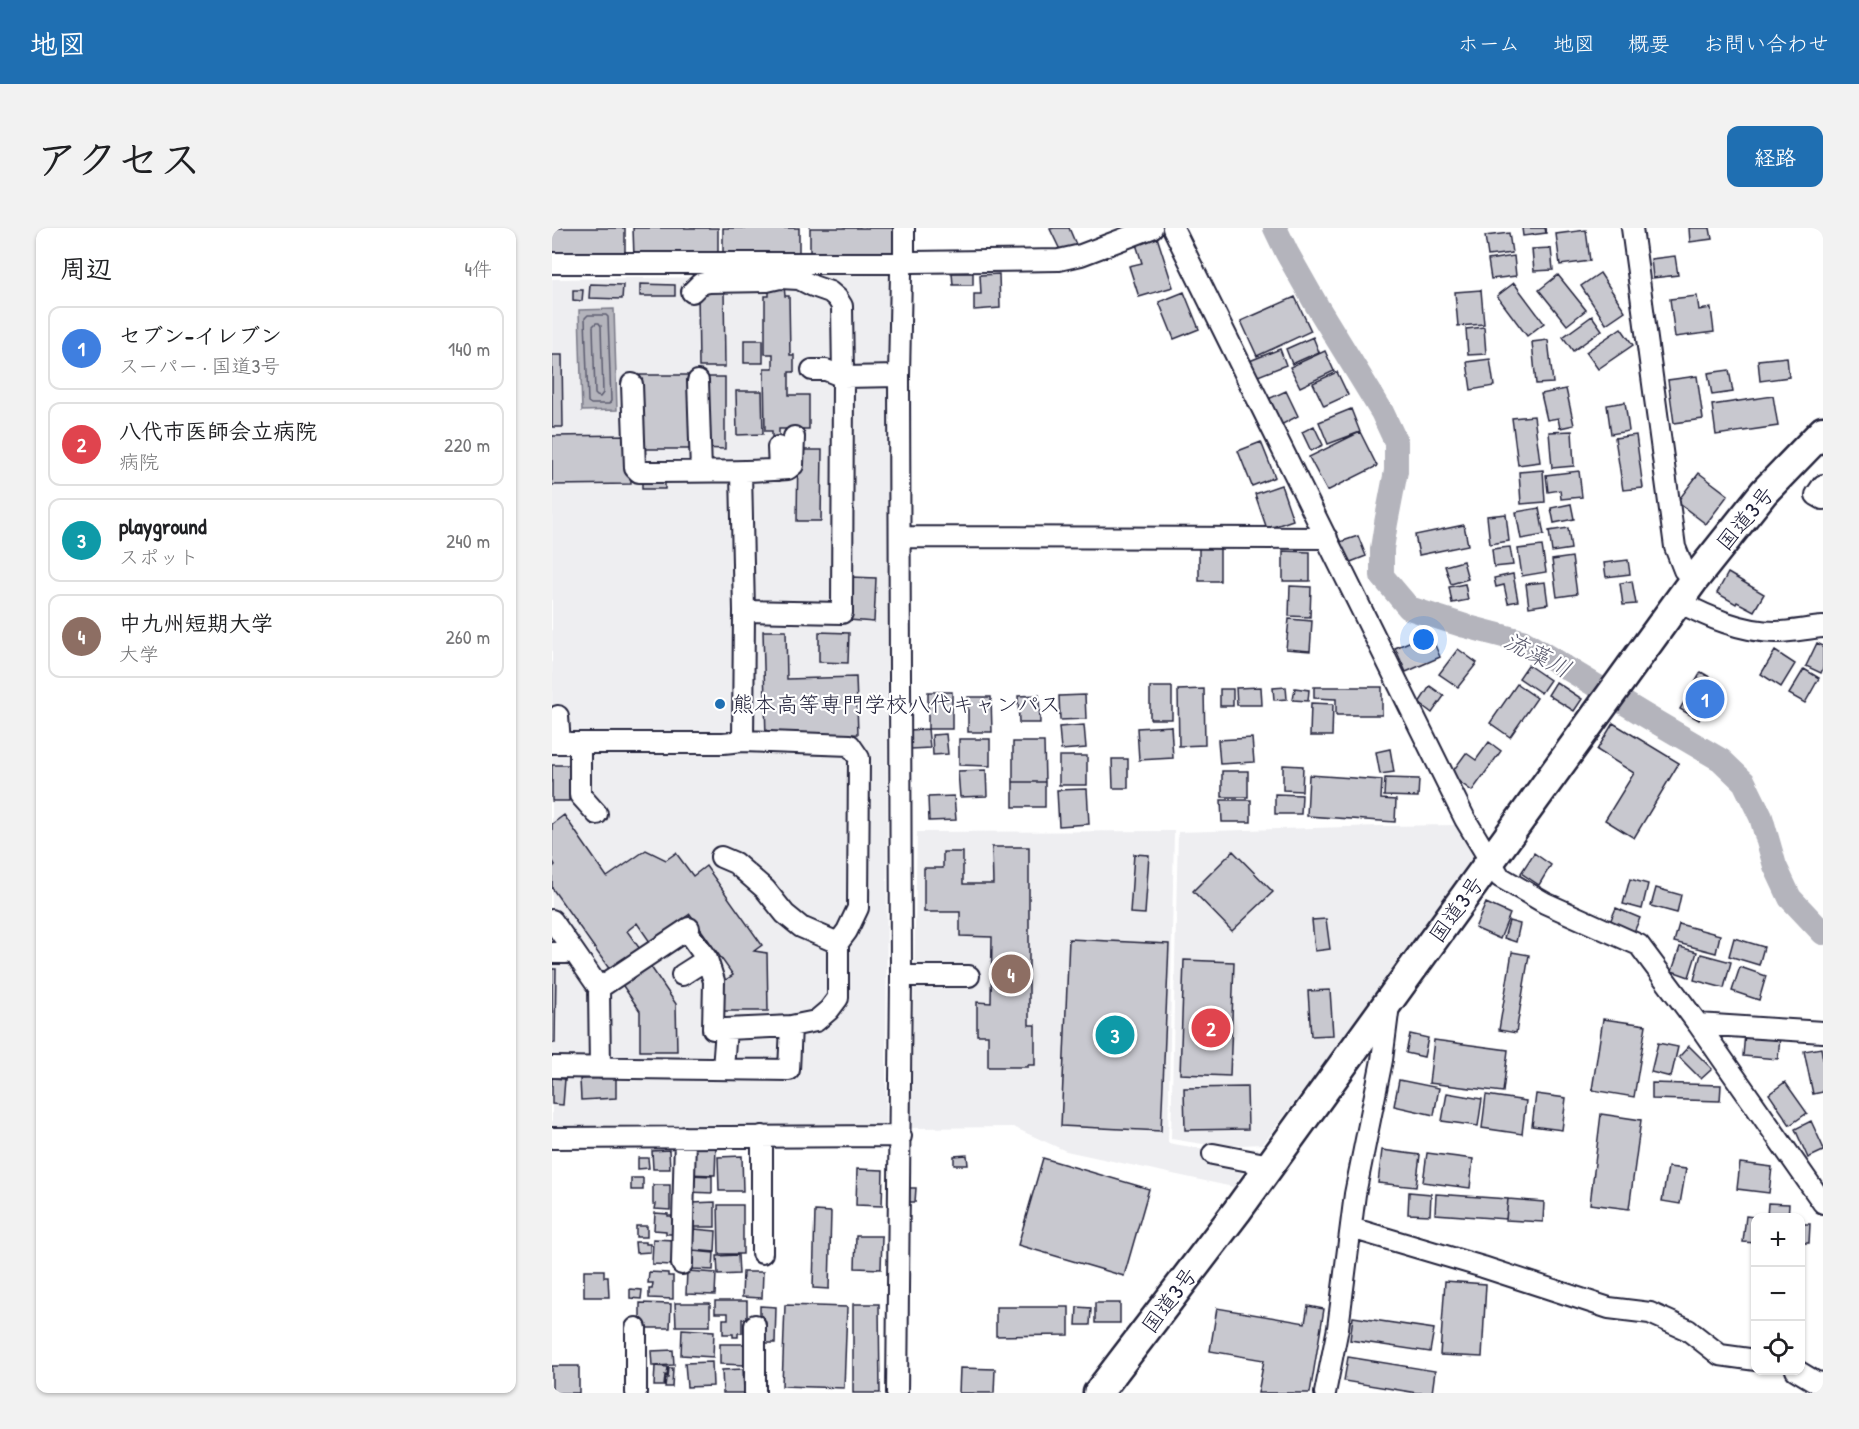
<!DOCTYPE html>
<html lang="ja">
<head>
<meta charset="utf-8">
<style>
	body { margin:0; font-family:"Patrick Hand","Klee One",sans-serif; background:#f2f2f2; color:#202124 }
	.controls { position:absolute; right:18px; bottom:18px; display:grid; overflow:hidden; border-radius:12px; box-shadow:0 2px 4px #0004 }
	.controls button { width:54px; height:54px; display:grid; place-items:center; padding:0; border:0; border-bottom:2px solid #e0e0e0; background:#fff; color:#202124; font:30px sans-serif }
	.you { position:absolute; left:872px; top:412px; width:21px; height:21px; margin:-15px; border:4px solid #fff; border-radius:50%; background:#1a73e8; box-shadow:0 0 0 9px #1a73e833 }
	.badge { display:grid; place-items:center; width:39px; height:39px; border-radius:50%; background:#1f6fb2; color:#fff; font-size:20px; font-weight:700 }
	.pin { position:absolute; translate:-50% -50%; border:3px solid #fff; box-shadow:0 2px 6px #0006 }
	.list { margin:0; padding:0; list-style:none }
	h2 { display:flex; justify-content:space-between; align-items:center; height:78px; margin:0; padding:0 24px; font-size:26px }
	h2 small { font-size:20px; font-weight:400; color:#757577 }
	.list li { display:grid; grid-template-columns:39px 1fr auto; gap:18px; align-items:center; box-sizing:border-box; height:84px; margin:0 12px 12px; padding:0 12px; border:2px solid #e0e0e0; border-radius:12px }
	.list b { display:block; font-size:22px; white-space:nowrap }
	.list p { margin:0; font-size:20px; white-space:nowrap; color:#757577 }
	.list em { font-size:20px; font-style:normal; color:#757577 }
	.icon { flex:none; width:33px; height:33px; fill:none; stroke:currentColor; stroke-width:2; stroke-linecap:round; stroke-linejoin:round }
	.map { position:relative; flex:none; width:1271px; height:1165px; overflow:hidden; border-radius:12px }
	header { display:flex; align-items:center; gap:36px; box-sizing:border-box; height:84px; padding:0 30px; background:#1f6fb2; color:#fff }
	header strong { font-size:28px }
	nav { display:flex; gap:33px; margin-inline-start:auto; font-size:21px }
	.intro { display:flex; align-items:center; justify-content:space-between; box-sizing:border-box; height:144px; padding:0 36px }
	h1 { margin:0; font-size:42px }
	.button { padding:15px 27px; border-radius:12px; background:#1f6fb2; color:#fff; font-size:21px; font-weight:700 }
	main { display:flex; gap:36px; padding:0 36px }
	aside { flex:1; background:#fff; border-radius:12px; box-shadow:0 2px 4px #0004 }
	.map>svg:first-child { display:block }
</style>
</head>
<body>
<header>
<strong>地図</strong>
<nav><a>ホーム</a><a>地図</a><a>概要</a><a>お問い合わせ</a></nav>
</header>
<div class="intro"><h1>アクセス</h1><a class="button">経路</a></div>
<main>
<aside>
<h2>周辺<small>4件</small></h2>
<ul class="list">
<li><span class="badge" style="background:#3f7fe0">1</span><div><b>セブン-イレブン</b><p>スーパー · 国道3号</p></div><em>140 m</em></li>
<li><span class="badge" style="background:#e0444e">2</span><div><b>八代市医師会立病院</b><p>病院</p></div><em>220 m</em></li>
<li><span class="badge" style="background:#0f9aa8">3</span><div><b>playground</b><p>スポット</p></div><em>240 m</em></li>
<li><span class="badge" style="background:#8d6e63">4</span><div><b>中九州短期大学</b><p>大学</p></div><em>260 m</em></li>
</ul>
</aside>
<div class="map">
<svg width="1271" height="1165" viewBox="0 0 1271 1165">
	<rect width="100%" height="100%" fill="#fff"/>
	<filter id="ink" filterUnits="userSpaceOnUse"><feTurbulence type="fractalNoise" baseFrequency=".0167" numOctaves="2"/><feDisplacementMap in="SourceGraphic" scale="12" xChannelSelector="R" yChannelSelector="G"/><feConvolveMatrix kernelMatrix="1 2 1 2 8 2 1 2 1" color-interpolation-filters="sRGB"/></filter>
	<g filter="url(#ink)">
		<path fill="#eeeef1" d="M337,47L334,900L0,904V51Z
			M905,597L926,630L711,916L664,918L619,911L626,604L829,598Z
			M622,603L616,915L657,922L707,920L681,959L514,923L461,899L359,900L365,604Z"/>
		<path fill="#b4b4bc" stroke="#7a7a88" stroke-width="1.5" d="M62,81L65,182L30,183L27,82Z"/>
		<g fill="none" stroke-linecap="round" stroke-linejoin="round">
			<path stroke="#5c5c6f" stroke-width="1.5" d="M36,87H54L56,89L59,173L57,176H39L36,174L33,90Z
				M44,95H47L49,98L51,165L48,169L45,168L43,166L41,98Z"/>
			<path stroke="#b4b4bc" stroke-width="24" d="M723,0L735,25L765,78L830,184L844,214V243L834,295L830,321V348L857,380L913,398L970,413L1094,488L1169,532L1192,554L1209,589L1223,638L1238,670L1271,705"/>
		</g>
		<path fill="#c8c8cf" stroke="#22223b" stroke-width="1.5" d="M0,0H73V28L0,29Z
			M81,0H166V29L82,30Z
			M171,0H247V29H171Z
			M258,0H345V29H258Z
			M502,0H517L525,19L510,26L498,1Z
			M970,0H993L994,5L971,8Z
			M1137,0H1158L1160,11L1138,14Z
			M1034,2L1038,33L1008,37L1004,6Z
			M957,5L960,25L936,28L933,8Z
			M605,9L621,59L587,69L577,38L590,35L584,16Z
			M999,20L1001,42L982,43L980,21Z
			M962,28L964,48L939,51L936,32Z
			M1123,28L1126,47L1101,50L1099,31Z
			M400,45H421V57H401Z
			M1048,45L1073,83L1054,96L1029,58Z
			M447,46L448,80L422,82V66H429L428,47Z
			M1006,47L1034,82L1015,97L987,62Z
			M962,55L992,95L975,108L945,68Z
			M38,56L71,57L70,71L37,70Z
			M88,56L123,57V68H88Z
			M217,58H232L233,68H237L238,127H242V144H237V167H257V201H227V214H220V203H213L212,140H221V126H213V68H217Z
			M172,61L173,139H147L146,62Z
			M21,62H31L30,73L21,72Z
			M929,62L932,96L906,98L903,64Z
			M632,64L647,101L622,111L607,74Z
			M1145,68L1147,82L1159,80L1162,104L1123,109L1118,71Z
			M743,69L759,103L705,128L689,93Z
			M1040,88L1050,102L1021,123L1011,109Z
			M932,99L934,126L916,127L914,101Z
			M1069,100L1081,117L1046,141L1034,124Z
			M761,109L767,124L740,136L734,121Z
			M192,112H211V135H192Z
			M996,112L1001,155L984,156L980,114Z
			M728,121L734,137L701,150L695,134Z
			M773,123L782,143L748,159L738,139Z
			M0,127H10L11,199H0Z
			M1235,129L1237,149L1208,153L1206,132Z
			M938,131L942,158L919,162L915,134Z
			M1177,142L1181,164L1160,167L1156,145Z
			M785,144L796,167L772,178L761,155Z
			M88,147H144L145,221H90Z
			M1145,148L1151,191L1122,195L1116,152Z
			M149,149H173V221L149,220Z
			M1014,161L1022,197L1008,200L1006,190L995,192L989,166Z
			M184,163H210L211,206L185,207Z
			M734,163L746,188L727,198L714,172Z
			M1221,168L1226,198L1164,207L1160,177Z
			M1073,174L1077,203L1059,206L1055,177Z
			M799,181L808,204L776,216L767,194Z
			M982,188L988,234L966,237L960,190Z
			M762,198L771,217L759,223L750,204Z
			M1020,203L1022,238L1000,240L997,204Z
			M808,204L825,238L775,263L757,229Z
			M78,207L79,256L0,257V208Z
			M1084,207L1091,260L1071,262L1063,210Z
			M709,214L723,249L700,258L686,223Z
			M246,222H270L269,293H245Z
			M991,242L993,274L969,276L967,244Z
			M1027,243L1030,269L1009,271L1008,262L996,264L994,247Z
			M1147,245L1176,267L1154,296L1125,274Z
			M90,251H113V261H90Z
			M729,257L741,292L715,301L703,266Z
			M1019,276L1022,291L1002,295L999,280Z
			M987,280L992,307L969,311L964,284Z
			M954,286L957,313L938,316L935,288Z
			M912,297L916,317L867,327L863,307Z
			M1016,300L1019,321L1000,324L997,303Z
			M806,308L814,328L796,335L788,314Z
			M647,316H668V353H647Z
			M990,318L994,344L970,348L966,321Z
			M958,319L961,337L942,339L940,321Z
			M731,323L758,324V353H731Z
			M1020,329L1025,366L1005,369L1000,332Z
			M1076,332L1078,346L1054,349L1052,335Z
			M911,333L916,351L899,356L893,338Z
			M1176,345L1212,366L1202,383L1185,374L1184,376L1165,365Z
			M961,346L966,373L956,375L952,357L944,359L942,350Z
			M299,349L324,350L322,394L297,392Z
			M1080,353L1084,376L1071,377L1068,355Z
			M993,354L996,376L977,379L974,356Z
			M913,356L916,372L900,375L897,359Z
			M738,358L759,359L758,389L737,388Z
			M737,391L760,393L758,423L734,421Z
			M211,403H234L235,451L304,449L306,506L214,509Z
			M267,404L297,405L296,435L267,434Z
			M878,405L888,429L854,444L843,420Z
			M1265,415L1271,418V440L1269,445L1254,438Z
			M906,421L925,435L906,459L887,446Z
			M1223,423L1243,436L1229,459L1209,446Z
			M976,437L998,452L989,465L967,450Z
			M1252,441L1267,450L1253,475L1237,466Z
			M1149,444L1168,455L1147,492L1128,481Z
			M1004,454L1030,471L1022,483L996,467Z
			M965,456L985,470L958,509L938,495Z
			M878,458L892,468L880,485L867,475Z
			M598,459H620V491H598Z
			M709,459L710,477H685L684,460Z
			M734,459L735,471L722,472L721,460Z
			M762,459H830V487H784V471L762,470Z
			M743,460L757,462L756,473L741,472Z
			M652,461L653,517L627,518L626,462Z
			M668,461H681V478H668Z
			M376,464H400V501H376Z
			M487,467L488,495H467L466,468Z
			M533,467L534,491L508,492L507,468Z
			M416,469H439L440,504H416Z
			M759,475L781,476L780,508H758Z
			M1061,495L1127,535L1082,610L1053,592L1082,545L1045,522Z
			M532,497L534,520L509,522L507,499Z
			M619,498L621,530L587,532L585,500Z
			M376,501L378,520L359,521L357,502Z
			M394,506L396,526L381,527L380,507Z
			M700,510L702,534L668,536L666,512Z
			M407,511H438V538L407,537Z
			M461,514H492L493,554H461Z
			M937,514L949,523L920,563L898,547L914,525L924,532Z
			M838,521L842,544L828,546L824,524Z
			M507,528H535V557H507Z
			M560,531H576V560H561Z
			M0,537H17V573H0Z
			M731,537L751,538L750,563L731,562Z
			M434,542L435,568L408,569L406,543Z
			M670,543H696V569H670Z
			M757,547L830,552L829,571L844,572L843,594L755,588Z
			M833,550L867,551L866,569L832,568Z
			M461,554H493V579H461Z
			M535,561L537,596L507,598L505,562Z
			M723,566L750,567L749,586H723Z
			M402,568L404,592L377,593L376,569Z
			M669,572H699V594H670Z
			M12,587L55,649L94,622L114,632L124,625L141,648L154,638L210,717L202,723L215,725L216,783H170L169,755L181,747L138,686L98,714L85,695L75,703L88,721L58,742L0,660V640L3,637L0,632V596Z
			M440,619H477V797H483V837H476V839H436V807H425V774L439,775L440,709L408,708V684H372V640H391V624H411V656H441Z
			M681,623L721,664L680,703L641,663Z
			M982,625L999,637L987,657L969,645Z
			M582,626L597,627L593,686L578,685Z
			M1078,651L1096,656L1090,681L1071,676Z
			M1104,660L1129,667L1125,685L1099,678Z
			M934,675L958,686L948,711L923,700Z
			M1064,680L1088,690L1082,704L1058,694Z
			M774,691L778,721L763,723L760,692Z
			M957,693L968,696L964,714L952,710Z
			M1127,696L1168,707L1164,725L1122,714Z
			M1182,710L1212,719L1207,737L1177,728Z
			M517,711L617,716L609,903L509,898Z
			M1128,719L1145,724L1137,749L1120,743Z
			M960,724L977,727L964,805L947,802Z
			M1149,726L1179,734L1172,760L1142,752Z
			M632,732L682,734L678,848L628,846Z
			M95,733L124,776L125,823H88V783L67,752Z
			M1188,739L1214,748L1207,772L1180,763Z
			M0,741H4L3,815H0Z
			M778,762L781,807L759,808L756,763Z
			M1051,791L1094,797L1082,869L1040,862Z
			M1193,805L1228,808L1226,831L1191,828Z
			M858,806L876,810L872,829L854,825Z
			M882,812L956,822L951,864L877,855Z
			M1106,815L1126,819L1119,849L1099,844Z
			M1137,818L1160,841L1149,851L1127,829Z
			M1269,820L1271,831V864L1261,866L1252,823Z
			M0,850L13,851L11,877L0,876Z
			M64,850V870L29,872L28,851Z
			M847,852L887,860L882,887L842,878Z
			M1233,854L1255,885L1238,897L1217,866Z
			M1100,855L1169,857L1168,873L1100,871Z
			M695,859L696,901L633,902L632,860Z
			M895,865L930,871L926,898L890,893Z
			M984,866L1014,870L1010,902L980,898Z
			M934,867L974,873L970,906L930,900Z
			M1049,886L1089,892L1077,981L1038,976Z
			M1259,893L1271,919V923L1256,930L1243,901Z
			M135,918L164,919L163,947L134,946Z
			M117,922L118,941H101L100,923Z
			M830,922L868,927L864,959L826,955Z
			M875,925L921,931L918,960L871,954Z
			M415,927L416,937H402V928Z
			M190,928L191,963H167L166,929Z
			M86,930H96L97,940L86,941Z
			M491,930L597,961L572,1048L466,1017Z
			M1188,935L1220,939L1217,965L1185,961Z
			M1116,939L1134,941L1128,976L1110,973Z
			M305,941L331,942L330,978L304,977Z
			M136,947L160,948V965L136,964Z
			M79,950H91V962H79Z
			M101,957H118V982L103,981L104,976H101Z
			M355,960H364L363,974H355Z
			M857,964L879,966L878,987L856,986Z
			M884,966L956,971L954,991L883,986Z
			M956,971L992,974L991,994L954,992Z
			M163,974V999H140V975Z
			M1216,975L1237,976L1236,990L1215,989Z
			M166,977H191V1026H167Z
			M263,983L279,984L277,1061L261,1060Z
			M103,985L116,986V988H121L120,1006H114V1003L102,1002Z
			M1194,988L1210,990H1204V1015L1191,1014Z
			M1248,996H1258L1257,1015H1248Z
			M84,998H95V1009H84Z
			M142,1001L164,1003L163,1024L140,1022Z
			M304,1008H330L329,1041L303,1040Z
			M101,1011L122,1012L120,1037L100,1036Z
			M83,1014H94V1016H98V1024L84,1025Z
			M141,1023L162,1025L161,1042L140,1041Z
			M186,1027L187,1046L166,1047L165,1028Z
			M32,1042H52V1049H56L57,1069H32Z
			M135,1043L164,1045L163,1067L134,1066Z
			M97,1044L116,1045V1048H121V1071L97,1070V1061H100L101,1055H96Z
			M191,1044H211L210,1070L190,1069Z
			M893,1053L934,1056L930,1129L888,1127Z
			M78,1061L90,1062L89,1071L78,1070Z
			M163,1073H195V1091H190V1105H186V1109H181V1106H171V1091H176V1085H163Z
			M88,1075L119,1076L118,1100H88Z
			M123,1075H158V1098H124Z
			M543,1075H568V1095H543Z
			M301,1076H327L328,1165H301Z
			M233,1077L295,1079L292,1160L230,1158Z
			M208,1078L224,1079L223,1115H208Z
			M756,1078L772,1081L758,1165H706L712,1132L658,1123L665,1080L753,1095Z
			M444,1079H517V1107L444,1108Z
			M525,1079L539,1080L538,1097H524Z
			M801,1089L882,1101L878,1124L798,1112Z
			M130,1101L162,1103L161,1129L129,1127Z
			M168,1116H193V1137L168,1136Z
			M121,1122L122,1137L100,1138L99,1123Z
			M796,1129L883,1143L880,1165H865L792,1153Z
			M160,1134L161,1158L135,1159L133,1135Z
			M0,1138H27V1165H0Z
			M103,1138L116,1139L115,1148L113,1147L112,1158H102Z
			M117,1140H121L120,1159H113L114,1150H116Z
			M408,1140L443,1141L442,1165H407Z
			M191,1141L192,1165H171L170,1142Z"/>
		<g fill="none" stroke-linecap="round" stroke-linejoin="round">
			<g stroke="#22223b" stroke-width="24">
				<path id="minor" d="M621,0L913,591L948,649L993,675L1087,717L1146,796L1271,975
					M1080,0L1123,319L1132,342L1141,353
					M0,35H350L359,34L507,32L529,27L600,0
					M140,64L148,56L157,54L215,53L228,50L247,51L261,58L278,64L285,70L290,78L291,149L290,385L192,383
					M260,142H274L291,149L347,148
					M146,153L149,243
					M80,156L83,240L87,244C137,243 186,245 236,241L241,237L242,209
					M226,219L227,242
					M189,244L192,383L191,513
					M1271,257L1264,267L1271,271
					M348,309L775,310
					M1127,374C1156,389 1190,404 1224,404C1240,404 1256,400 1271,399
					M6,488L8,515
					M0,515H171L191,513L298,517L307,530L306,680L295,703L286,715V770L277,782L264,793L239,798L174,801L171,840
					M28,515V567L45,586
					M169,629L183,635L213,661L233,686L249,699L286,715
					M0,692L47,760L48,840
					M134,702L155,731L162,753L161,801H174
					M0,725H14L20,721
					M130,747L155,731
					M349,748H417
					M47,760L137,700
					M1146,796L1271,804
					M0,839L237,842L239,798
					M0,910L349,908
					M661,926L718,937
					M799,1000L931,1039L1057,1080L1098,1085L1136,1102L1168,1127L1204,1132
					M210,1025V908
					M130,1036L133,909
					M203,1097V1165
					M84,1100V1165
					M1244,1142L1264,1154L1271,1155
					M345,1165L349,748L347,148L349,45L352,28V0
					M773,1165L786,1100L803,966L830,832L837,777"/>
			</g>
			<g stroke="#22223b" stroke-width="33">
				<path id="highway" d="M546,1165L685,983L1141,353L1212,264L1271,203"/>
			</g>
			<use href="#minor" stroke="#fff" stroke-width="20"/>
			<use href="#highway" stroke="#fff" stroke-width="28"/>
		</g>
	</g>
	<circle fill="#1f6fb2" stroke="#fff" stroke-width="2" cx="168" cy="476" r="6"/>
	<g text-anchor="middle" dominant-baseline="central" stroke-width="4.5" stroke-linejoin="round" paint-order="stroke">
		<g font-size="22" fill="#22223b" stroke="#fff">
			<text transform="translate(1193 290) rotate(-50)">国道3号</text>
			<text transform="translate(904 681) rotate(-54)">国道3号</text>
			<text transform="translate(617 1072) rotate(-53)">国道3号</text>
		</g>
		<g font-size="22" fill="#22223b" stroke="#fff" text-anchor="start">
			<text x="180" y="476">熊本高等専門学校八代キャンパス</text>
		</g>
		<g font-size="24" font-style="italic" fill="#5c5c6f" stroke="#fff">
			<text transform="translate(986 426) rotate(27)">流藻川</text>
		</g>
	</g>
</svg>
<div class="controls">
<button>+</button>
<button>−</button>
<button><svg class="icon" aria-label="locate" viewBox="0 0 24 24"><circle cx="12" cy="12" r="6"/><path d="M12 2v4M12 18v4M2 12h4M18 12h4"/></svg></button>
</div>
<div class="you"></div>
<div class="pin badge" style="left:1153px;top:471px;background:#3f7fe0">1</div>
<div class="pin badge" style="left:659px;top:800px;background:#e0444e">2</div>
<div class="pin badge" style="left:563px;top:807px;background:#0f9aa8">3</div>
<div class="pin badge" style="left:459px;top:746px;background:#8d6e63">4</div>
</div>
</main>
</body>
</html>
